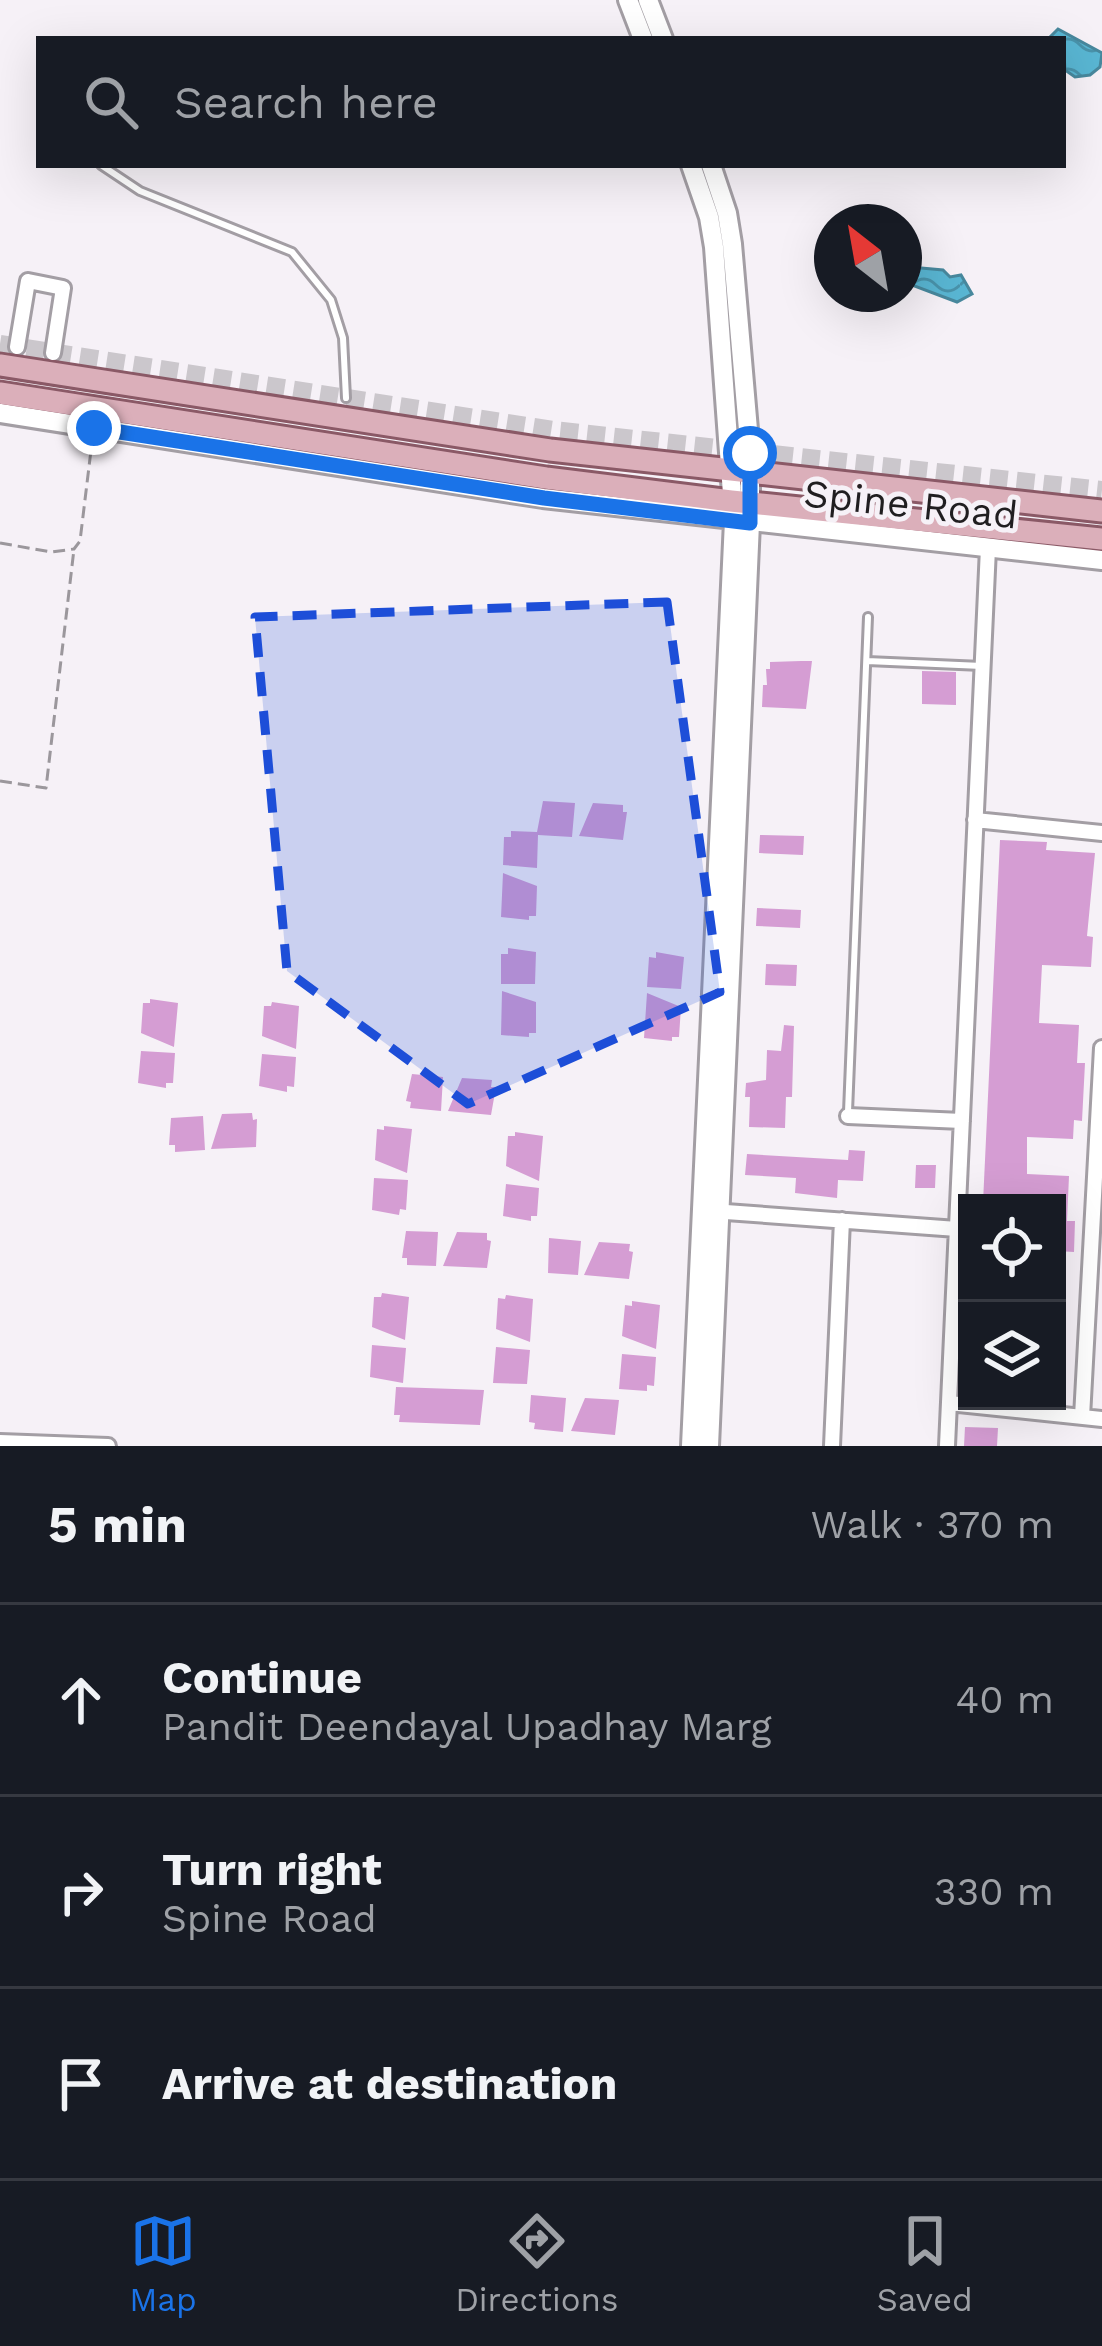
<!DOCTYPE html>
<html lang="en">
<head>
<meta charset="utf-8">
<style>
	body { margin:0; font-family:"Work Sans",sans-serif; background:#242831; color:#f1f3f6 }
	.controls { position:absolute; right:36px; bottom:36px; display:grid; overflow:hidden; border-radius:0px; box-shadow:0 12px 48px #0002 }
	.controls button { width:108px; height:108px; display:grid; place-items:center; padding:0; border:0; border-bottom:3px solid #363941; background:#171b24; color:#f1f3f6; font:60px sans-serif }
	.compass { position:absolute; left:814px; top:204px; width:108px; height:108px; border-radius:50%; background:#171b24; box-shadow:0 12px 48px #0002; rotate:329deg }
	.stop { position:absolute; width:36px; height:36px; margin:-27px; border:9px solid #1a73e8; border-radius:50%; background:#fff }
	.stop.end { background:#1a73e8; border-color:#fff; box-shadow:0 3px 12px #0008 }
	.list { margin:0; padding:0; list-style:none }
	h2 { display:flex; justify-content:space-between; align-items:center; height:156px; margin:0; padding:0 48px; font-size:51px }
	h2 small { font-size:39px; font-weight:400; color:#9ea1a6 }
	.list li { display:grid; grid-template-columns:78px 1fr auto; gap:36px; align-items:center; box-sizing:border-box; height:192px; padding:0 48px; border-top:3px solid #363941 }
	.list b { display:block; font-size:45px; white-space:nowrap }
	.list p { margin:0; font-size:39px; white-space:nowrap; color:#9ea1a6 }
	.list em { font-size:39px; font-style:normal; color:#9ea1a6 }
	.icon { flex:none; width:66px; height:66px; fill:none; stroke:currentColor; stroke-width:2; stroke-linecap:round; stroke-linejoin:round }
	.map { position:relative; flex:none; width:1102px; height:1446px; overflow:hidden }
	.search { position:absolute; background:#171b24; box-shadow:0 12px 48px #0002; left:36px; right:36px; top:36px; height:132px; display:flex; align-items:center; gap:30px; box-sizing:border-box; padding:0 42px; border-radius:0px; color:#9ea1a6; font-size:45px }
	.sheet { height:732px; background:#171b24 }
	nav { display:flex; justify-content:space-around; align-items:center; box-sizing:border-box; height:168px; border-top:3px solid #363941; background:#171b24; font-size:33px; color:#9ea1a6 }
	nav a { display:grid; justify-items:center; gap:6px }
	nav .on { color:#1a73e8 }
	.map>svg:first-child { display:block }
</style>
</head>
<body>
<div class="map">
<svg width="1102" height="1446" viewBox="0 0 1102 1446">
	<defs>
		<pattern id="water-waves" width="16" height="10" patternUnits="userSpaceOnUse" patternTransform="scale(3)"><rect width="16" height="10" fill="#59b6d3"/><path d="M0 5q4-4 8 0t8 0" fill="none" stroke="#4993ab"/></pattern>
	</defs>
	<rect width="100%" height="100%" fill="#f6f1f7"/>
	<path fill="url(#water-waves)" stroke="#48889d" stroke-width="3" d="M1058,29L1102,53L1100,67L1090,75L1075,77L1065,70L1063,39H1048Z
		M910,267L943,270L950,277L961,275L972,294L957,302L909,284L904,281V270Z"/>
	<path fill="#d59dd3" d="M801,661H812L806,709L762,707L763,685H767L766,669H770V662Z
		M922,671L956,672V705L922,704Z
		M543,801L575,803L572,837L538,835L537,868L503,865L504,837H511V831L537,832Z
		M593,803L623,805V812H627L623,840L579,836Z
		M760,835L804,836L803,855L759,853Z
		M1000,840L1047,842L1046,850L1095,853L1087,936L1093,937L1091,967L1042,965L1039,1023L1079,1025L1077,1063H1085L1082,1121L1074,1120L1073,1139L1027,1137V1174L1069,1176L1067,1221H1075L1074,1252L1057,1251V1203H983Z
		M503,873L537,886L536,916H529V920L501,917Z
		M757,908L801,910L800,928L756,926Z
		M508,948L536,952L535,984H501V954H508Z
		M656,952L684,957L681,989L647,987L649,957L656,958Z
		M766,964L797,965L796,986L765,985Z
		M502,991L536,1002V1033H529V1037L501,1035Z
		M647,993L681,1007L679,1037H672V1041L644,1038Z
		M150,999L178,1003L174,1047L141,1033L143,1003H150Z
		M272,1002L299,1006L296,1049L262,1036L264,1006H271Z
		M784,1025L794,1026L792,1097H786L785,1128L749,1127L750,1097H745L746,1083L766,1080L767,1050L781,1051Z
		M141,1051L175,1053L173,1083H166V1088L138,1083Z
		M262,1054L296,1057L294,1087L287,1086V1092L259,1086Z
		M412,1074L443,1077L441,1111L410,1108L411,1102L406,1101Z
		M462,1078L492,1080L491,1087H496L491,1115L448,1111Z
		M252,1113L253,1120L257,1119L256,1147L211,1149L222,1114Z
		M203,1116L205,1150L175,1152V1145H169L171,1118Z
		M384,1126L412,1129L407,1173L375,1160L377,1129L384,1130Z
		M515,1132L543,1136L539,1181L506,1166L508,1136H515Z
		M849,1150L865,1151L863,1181L838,1180L837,1198L795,1193L796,1178L745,1175L747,1154L848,1160Z
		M916,1165H936L935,1188H915Z
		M374,1178L408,1180L406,1210L400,1209L399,1215L372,1210Z
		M506,1184L539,1188L537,1216H531V1221L503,1216Z
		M406,1231L438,1232L436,1266L407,1265V1258H402Z
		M457,1232L487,1233V1240L491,1241L487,1268L443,1266Z
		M549,1238L581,1241L578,1275L548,1273Z
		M599,1242L630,1244L629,1251L633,1252L629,1279L584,1275Z
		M382,1293L409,1297L405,1340L372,1327L374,1297H381Z
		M506,1295L533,1299L530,1342L496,1329L498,1298L505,1299Z
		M632,1301L660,1305L656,1349L622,1336L625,1305L632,1306Z
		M372,1345L406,1348L403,1383L370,1377Z
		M496,1347L530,1350L527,1384L493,1383Z
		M622,1354L656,1357L654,1386L647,1385V1391L619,1389Z
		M396,1387L484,1390L480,1425L399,1422L400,1415H394Z
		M531,1395L566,1398L563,1432L534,1429L535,1423L529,1422Z
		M585,1398L619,1400L615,1435L571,1431Z
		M965,1427L998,1428L997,1446H964Z"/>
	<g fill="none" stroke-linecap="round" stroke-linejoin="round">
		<path stroke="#cbc7cc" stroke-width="18" stroke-dasharray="18 9" stroke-linecap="butt" d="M0,344L553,430L1102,490"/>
		<g stroke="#a39ea4" stroke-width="12">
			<path id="lane" d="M101,165L140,191L292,252L331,300L343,338L346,398
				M867,661L982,666
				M848,1112L868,617"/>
		</g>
		<g stroke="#a39ea4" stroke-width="20">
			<path id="street" d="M17,347L28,281L63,288L53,353
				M975,820L1102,833
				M848,1116L962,1121
				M712,1211L957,1229
				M949,1403L1102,1419
				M1082,1417L1102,1048
				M0,1442L108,1446
				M832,1446L842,1220
				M947,1446L988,548"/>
		</g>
		<g stroke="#a39ea4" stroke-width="24">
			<path id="secondary" d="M628,0L643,39
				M648,0L663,39
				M691,165L709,217L714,247L734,521L691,1446
				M0,413L543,498L1102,560
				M709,1446L750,523V453L732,244L727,213L711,165"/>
		</g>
		<g stroke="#8a5966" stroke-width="27">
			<path id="primary" d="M0,365L550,450L1102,511
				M0,393L546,478L731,501L1102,539"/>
		</g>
		<path stroke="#9b979c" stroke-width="3" stroke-dasharray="12 6" stroke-linecap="butt" d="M0,543L51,552L74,549L80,541L92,442
			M0,781L46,788L74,549"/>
		<use href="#lane" stroke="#fff" stroke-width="6"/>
		<use href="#street" stroke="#fff" stroke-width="14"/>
		<use href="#secondary" stroke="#fff" stroke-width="18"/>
		<use href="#primary" stroke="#dbafba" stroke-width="21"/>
	</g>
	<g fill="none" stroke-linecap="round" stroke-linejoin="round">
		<path stroke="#1a73e8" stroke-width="15" d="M94,428L544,498L750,523V453"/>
	</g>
	<path fill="#1d4ed8" fill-opacity="0.2" stroke="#1d4ed8" stroke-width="9" stroke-dasharray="24 15" stroke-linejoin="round" d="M667,602L720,992L468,1104L287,971L255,617Z"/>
	<g text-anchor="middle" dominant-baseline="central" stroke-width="10" stroke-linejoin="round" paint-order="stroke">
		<g font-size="39" fill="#201e20" stroke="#f6f1f7">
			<text transform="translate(911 504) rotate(6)">Spine Road</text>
		</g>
	</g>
</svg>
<div class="controls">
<button><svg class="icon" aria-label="locate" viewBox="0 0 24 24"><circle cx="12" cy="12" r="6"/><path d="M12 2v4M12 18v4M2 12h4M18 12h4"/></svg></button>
<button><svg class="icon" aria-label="layers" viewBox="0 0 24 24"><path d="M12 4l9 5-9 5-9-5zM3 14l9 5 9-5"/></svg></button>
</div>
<svg class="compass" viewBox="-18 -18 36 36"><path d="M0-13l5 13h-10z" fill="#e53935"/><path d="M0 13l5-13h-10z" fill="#9ea1a6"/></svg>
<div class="stop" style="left:750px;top:453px"></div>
<div class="stop end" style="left:94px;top:428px"></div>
<div class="search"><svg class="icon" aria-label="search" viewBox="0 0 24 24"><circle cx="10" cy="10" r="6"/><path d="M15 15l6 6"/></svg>Search here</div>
</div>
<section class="sheet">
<h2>5 min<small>Walk · 370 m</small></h2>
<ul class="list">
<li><svg class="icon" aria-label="ahead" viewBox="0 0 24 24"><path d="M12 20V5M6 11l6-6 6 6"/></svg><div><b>Continue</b><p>Pandit Deendayal Upadhay Marg</p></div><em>40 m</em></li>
<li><svg class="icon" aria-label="right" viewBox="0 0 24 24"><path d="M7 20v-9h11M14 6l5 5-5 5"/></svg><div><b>Turn right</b><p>Spine Road</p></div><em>330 m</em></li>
<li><svg class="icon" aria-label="arrive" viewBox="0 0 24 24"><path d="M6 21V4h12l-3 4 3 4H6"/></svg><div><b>Arrive at destination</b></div></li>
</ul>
</section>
<nav>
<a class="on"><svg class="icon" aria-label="map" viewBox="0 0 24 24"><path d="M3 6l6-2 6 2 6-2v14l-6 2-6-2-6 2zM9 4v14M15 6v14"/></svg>Map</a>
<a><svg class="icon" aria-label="directions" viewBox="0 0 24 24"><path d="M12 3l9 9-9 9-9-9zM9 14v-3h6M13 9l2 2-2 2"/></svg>Directions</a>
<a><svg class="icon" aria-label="saved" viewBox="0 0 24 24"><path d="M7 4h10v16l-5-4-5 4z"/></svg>Saved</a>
</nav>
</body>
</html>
